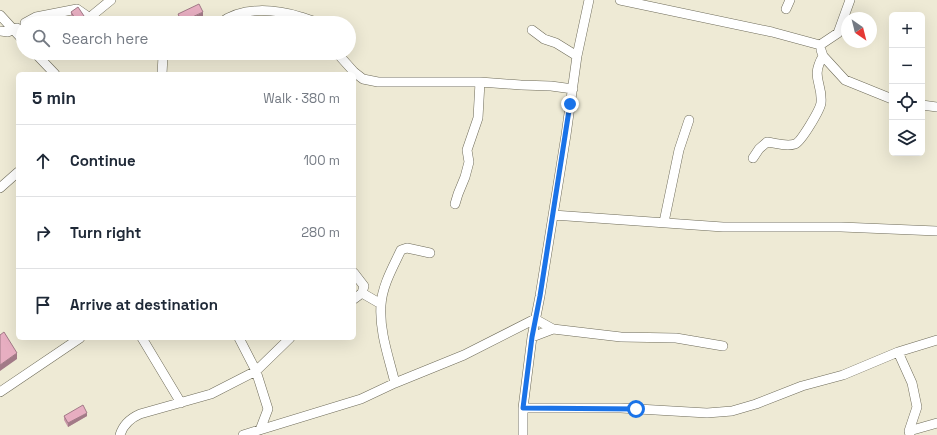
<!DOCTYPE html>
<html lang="en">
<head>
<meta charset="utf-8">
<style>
	body { margin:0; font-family:"Space Grotesk",sans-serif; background:#f2f2f3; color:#1f2937 }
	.controls { position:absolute; right:12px; top:12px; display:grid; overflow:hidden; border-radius:6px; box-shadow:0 4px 16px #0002 }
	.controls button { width:36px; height:36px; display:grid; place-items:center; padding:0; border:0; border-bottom:1px solid #e0e1e3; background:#fff; color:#1f2937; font:20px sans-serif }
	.compass { position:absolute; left:841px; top:12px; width:36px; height:36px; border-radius:50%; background:#fff; box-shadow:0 4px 16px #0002; rotate:145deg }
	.stop { position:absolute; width:12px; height:12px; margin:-9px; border:3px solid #1a73e8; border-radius:50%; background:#fff }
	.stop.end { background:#1a73e8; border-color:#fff; box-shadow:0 1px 4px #0008 }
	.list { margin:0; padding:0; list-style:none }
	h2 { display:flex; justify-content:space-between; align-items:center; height:52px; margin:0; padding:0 16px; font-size:17px }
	h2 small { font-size:13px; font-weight:400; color:#747a83 }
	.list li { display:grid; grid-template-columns:26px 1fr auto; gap:12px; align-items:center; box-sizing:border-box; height:72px; padding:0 16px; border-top:1px solid #e0e1e3 }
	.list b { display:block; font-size:15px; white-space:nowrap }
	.list em { font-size:13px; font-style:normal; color:#747a83 }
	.icon { flex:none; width:22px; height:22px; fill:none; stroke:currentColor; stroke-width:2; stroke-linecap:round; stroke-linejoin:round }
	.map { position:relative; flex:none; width:937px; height:435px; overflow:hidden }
	.search { position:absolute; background:#fff; box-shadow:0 4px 16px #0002; left:16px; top:16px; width:340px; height:44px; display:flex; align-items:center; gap:10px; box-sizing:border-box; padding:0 14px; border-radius:22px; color:#747a83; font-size:15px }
	.panel { position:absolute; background:#fff; box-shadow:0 4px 16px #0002; left:16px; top:72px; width:340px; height:268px; border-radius:6px }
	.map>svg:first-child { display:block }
</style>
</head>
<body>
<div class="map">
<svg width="937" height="435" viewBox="0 0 937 435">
	<rect width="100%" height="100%" fill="#eeead5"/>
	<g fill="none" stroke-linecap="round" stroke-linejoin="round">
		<g stroke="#6e6b59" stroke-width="10">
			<path id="minor" d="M620,0L772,32L820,45
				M786,9L790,0
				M0,15L23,40
				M89,18L111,0
				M25,23L36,17L77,9L97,23
				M220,23C243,6 275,9 301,17C306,19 313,20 318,23
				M532,30L544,39L556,43L577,56
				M0,31L8,32L17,28
				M820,45L838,33L850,0
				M821,50L823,56L845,80L892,99
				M35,53L55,74
				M337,53L354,72L363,79L378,82H480L521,85L551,86L573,89
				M162,74L163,56L165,53
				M922,105L937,107
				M753,158L759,149L767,142C776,143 786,147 795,144C801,142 820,110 821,103C823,83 810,78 823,56
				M0,188L18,172
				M455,204L458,194L465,177L469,162L467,150L478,118L480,82
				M553,215L723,227H841L937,231
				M664,222L679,150L689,120
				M354,273L364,286L362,293L354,299
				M362,293L381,304
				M532,337L553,329L621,337L676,338L723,346
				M142,338L181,403
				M239,338L256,371L268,409L260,430
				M898,352L912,383L917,407L909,431L910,435
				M395,383C389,358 379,331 381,305C382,286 393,267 401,250L407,248L430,253
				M0,392L80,338
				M523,408H621L707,413L732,411L756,404L802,386L843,375L898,352L937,340
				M909,431L937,423
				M120,435C123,425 131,418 140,414L211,394L256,371L290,338
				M243,435L361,399L395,383L464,355L535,319L553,329
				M523,435V408L532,337L540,296L566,135L577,56L589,0"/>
		</g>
		<use href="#minor" stroke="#fff" stroke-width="9"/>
	</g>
	<path fill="#c796a6" d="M71,12L86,23H76L71,15Z
		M178,14L203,16L189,23H181L178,18Z
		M64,416H87L68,427L64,420Z"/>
	<path fill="#a27a87" d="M203,12V16L189,23H182Z
		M86,19V23H80Z
		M17,353V359L0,371V365Z
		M87,413V416L68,427V423Z"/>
	<path fill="#e7aec1" stroke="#a27a87" d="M199,4L203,12L182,22L178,14Z
		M78,7L86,19L80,23H78L71,12Z
		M4,332L17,353L0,365V335Z
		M83,405L87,413L68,423L64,416Z"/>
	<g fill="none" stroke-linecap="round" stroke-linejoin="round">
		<path stroke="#1a73e8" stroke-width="5" d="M570,104L540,296L532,337L523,408L636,409"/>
	</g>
</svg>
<div class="controls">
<button>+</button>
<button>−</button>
<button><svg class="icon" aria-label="locate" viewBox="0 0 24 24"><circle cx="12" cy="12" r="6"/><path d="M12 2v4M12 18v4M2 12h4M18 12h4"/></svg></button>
<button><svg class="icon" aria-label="layers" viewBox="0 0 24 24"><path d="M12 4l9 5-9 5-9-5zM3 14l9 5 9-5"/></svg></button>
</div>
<svg class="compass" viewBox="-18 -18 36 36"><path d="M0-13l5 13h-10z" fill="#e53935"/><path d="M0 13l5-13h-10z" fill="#747a83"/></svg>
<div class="stop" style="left:636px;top:409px"></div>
<div class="stop end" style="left:570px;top:104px"></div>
<div class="search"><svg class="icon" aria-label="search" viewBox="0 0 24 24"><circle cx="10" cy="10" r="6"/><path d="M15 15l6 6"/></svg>Search here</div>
<section class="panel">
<h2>5 min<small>Walk · 380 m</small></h2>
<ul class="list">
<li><svg class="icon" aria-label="ahead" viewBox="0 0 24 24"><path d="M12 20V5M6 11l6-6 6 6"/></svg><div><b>Continue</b></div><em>100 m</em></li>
<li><svg class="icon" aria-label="right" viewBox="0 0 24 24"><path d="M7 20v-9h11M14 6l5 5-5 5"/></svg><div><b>Turn right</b></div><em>280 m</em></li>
<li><svg class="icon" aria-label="arrive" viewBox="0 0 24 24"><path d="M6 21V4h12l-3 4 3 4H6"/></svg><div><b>Arrive at destination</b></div></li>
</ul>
</section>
</div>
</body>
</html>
